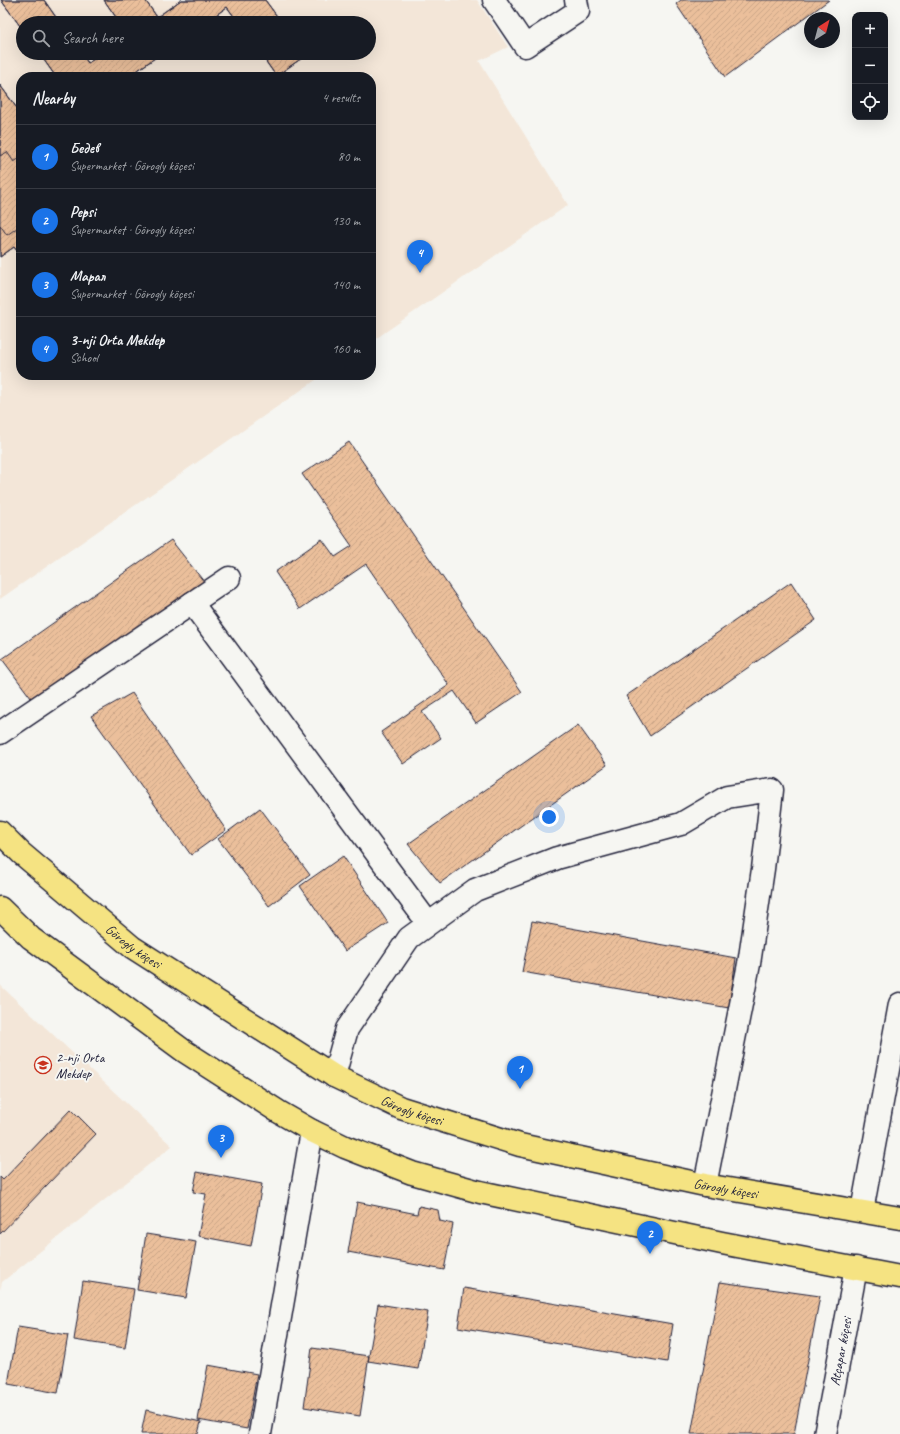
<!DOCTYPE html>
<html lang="en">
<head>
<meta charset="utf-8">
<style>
	body { margin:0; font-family:Caveat,sans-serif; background:#20242c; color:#f1f3f6 }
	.controls { position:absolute; right:12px; top:12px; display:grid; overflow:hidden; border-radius:8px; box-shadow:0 4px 16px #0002 }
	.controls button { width:36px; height:36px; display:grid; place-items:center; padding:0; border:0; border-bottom:1px solid #363941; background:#171b24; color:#f1f3f6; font:20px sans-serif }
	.compass { position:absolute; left:804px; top:12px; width:36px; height:36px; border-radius:50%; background:#171b24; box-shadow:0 4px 16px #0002; rotate:36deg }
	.you { position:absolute; left:549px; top:817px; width:14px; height:14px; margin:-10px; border:3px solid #fff; border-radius:50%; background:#1a73e8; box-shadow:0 0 0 6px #1a73e833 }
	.badge { display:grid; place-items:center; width:26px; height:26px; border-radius:50%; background:#1a73e8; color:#fff; font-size:13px; font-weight:700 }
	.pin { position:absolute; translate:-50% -33px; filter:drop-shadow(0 1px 2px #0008) }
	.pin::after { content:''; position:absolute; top:21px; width:14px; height:12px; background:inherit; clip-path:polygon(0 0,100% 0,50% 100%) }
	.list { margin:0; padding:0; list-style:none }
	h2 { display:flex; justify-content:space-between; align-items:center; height:52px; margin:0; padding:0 16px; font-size:17px }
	h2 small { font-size:13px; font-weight:400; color:#9ea1a6 }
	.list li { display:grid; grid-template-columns:26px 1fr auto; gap:12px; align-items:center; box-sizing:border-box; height:64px; padding:0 16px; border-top:1px solid #363941 }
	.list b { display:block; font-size:15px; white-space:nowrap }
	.list p { margin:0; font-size:13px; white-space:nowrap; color:#9ea1a6 }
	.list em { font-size:13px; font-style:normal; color:#9ea1a6 }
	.icon { flex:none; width:22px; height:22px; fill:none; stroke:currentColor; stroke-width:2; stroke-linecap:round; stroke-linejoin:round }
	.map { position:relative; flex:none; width:900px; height:1434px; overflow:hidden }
	.search { position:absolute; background:#171b24; box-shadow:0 4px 16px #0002; left:16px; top:16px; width:360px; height:44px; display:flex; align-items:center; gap:10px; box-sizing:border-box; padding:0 14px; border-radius:22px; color:#9ea1a6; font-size:15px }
	.panel { position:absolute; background:#171b24; box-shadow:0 4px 16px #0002; left:16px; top:72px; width:360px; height:308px; border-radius:16px }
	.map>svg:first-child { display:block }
</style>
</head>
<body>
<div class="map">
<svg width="900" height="1434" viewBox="0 0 900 1434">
	<defs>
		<pattern id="building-hatch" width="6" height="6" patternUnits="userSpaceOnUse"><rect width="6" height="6" fill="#ebbf9b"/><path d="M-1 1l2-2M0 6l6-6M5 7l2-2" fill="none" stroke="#c9a486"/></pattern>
	</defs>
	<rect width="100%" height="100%" fill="#f6f6f2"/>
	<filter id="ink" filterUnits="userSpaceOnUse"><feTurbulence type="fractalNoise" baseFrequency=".025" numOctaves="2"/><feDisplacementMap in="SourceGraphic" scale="8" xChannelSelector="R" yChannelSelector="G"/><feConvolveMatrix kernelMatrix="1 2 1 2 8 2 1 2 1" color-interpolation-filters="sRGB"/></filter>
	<g filter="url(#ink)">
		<path fill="#f3e6d8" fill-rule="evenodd" d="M0,0H477L508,47L479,61L568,205L371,342V77H21V375H323L0,599ZM23,23H369V53H23Z
			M0,985L172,1146L2,1282L0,1290Z"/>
		<path fill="url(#building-hatch)" stroke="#22223b" d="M1,0H44L60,23H23V30Z
			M1,0H44L60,23H23V30Z
			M104,0H145L157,17L181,0H265L282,23H239L227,7L205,23H120Z
			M104,0H145L157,17L181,0H265L282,23H239L227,7L205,23H120Z
			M681,0H829L725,77L676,4Z
			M39,53H81L88,63L103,53H162L128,77H56Z
			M39,53H81L88,63L103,53H162L128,77H56Z
			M260,53H303L305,56L276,76Z
			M260,53H303L305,56L276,76Z
			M0,85L19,111L21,109V160L20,158L14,162L7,152L0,156Z
			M0,85L19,111L21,109V256L14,247L0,257Z
			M0,225L7,235L21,225V256L14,247L0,257Z
			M349,442L522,692L476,723L454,691L422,712L441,738L403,764L381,732L449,685L366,564L300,609L275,572L322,539L335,557L352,546L302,474Z
			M171,540L205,583L31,698L2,659Z
			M791,582L816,620L650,736L626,696Z
			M132,693L226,830L191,855L91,716Z
			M578,725L607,765L440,883L408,844Z
			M260,808L310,875L269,906L218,839Z
			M343,856L388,923L345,951L300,886Z
			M532,921L736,958L729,1008L522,972Z
			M71,1109L96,1134L0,1234V1177L3,1180Z
			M197,1172L262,1184L251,1246L198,1236L206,1194L193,1192Z
			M357,1202L417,1214L419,1206L438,1210L440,1221L453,1224L444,1270L348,1252Z
			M146,1234L196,1242L186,1298L137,1290Z
			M83,1281L134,1289L125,1348L74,1340Z
			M720,1282L820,1296L794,1434H691Z
			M464,1288L673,1324L667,1362L458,1327Z
			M378,1304L428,1312L418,1369L368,1361Z
			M18,1327L68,1335L58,1393L8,1384Z
			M312,1348L369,1356L360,1416L304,1407Z
			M208,1365L257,1374L247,1429L198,1420Z
			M146,1410L201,1422L198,1434H141Z"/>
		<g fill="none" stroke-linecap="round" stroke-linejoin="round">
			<g stroke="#22223b" stroke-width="25">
				<g id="minor">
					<path d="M494,0L525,46L578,11L576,0"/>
					<path d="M192,603L428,923"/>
					<path d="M0,733L229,578"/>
					<path d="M334,1076L347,1029L409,938L475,890L557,858L681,824L727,797L772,790L763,869L749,964L705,1185"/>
					<path d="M862,1211L900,1004"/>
					<path d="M260,1434L312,1131"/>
					<path id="s1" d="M825,1434L856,1268"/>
				</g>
			</g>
			<g stroke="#22223b" stroke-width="25">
				<g id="major">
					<path id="s2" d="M0,832L21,853L132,947L334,1076L401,1108L520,1145L705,1185L900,1218"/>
					<path d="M0,908L31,938L184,1051L279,1112L312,1131L345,1147L412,1173L480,1192L722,1243L900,1277"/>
				</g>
			</g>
			<use href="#minor" stroke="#f6f6f2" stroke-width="22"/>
			<use href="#major" stroke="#f5e382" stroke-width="22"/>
		</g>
	</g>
	<defs>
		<g id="school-ring" transform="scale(0.9)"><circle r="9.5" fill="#f6f6f2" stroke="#c8321e" stroke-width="1.5"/><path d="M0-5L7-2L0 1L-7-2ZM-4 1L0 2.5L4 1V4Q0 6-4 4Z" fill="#c8321e"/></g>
	</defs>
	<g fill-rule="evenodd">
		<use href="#school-ring" x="43" y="1065"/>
	</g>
	<g text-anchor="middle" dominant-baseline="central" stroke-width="4" stroke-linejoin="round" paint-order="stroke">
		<g font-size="14" fill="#22223b" stroke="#f6f6f2">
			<text stroke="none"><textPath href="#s2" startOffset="176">Görogly köçesi</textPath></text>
			<text stroke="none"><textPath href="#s2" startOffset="500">Görogly köçesi</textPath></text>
			<text stroke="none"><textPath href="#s2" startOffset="824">Görogly köçesi</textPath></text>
			<text stroke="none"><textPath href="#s1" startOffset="84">Atçapar köçesi</textPath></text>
		</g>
		<g font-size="14" fill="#22223b" stroke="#f6f6f2" text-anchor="start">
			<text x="56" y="1057">2-nji Orta<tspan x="56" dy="16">Mekdep</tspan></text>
		</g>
	</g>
</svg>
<div class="controls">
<button>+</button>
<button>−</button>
<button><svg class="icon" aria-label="locate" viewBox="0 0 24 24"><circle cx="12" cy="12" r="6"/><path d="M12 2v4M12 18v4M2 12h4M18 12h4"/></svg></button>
</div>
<svg class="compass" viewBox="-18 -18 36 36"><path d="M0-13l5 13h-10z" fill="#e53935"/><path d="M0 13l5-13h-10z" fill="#9ea1a6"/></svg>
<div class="you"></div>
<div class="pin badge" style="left:520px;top:1089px">1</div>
<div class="pin badge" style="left:650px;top:1254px">2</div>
<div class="pin badge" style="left:221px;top:1158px">3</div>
<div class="pin badge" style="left:420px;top:273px">4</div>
<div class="search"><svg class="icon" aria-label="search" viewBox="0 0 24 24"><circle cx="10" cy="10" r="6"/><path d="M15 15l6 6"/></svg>Search here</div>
<section class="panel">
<h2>Nearby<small>4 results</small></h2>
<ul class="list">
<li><span class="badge">1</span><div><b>Бедев</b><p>Supermarket · Görogly köçesi</p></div><em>80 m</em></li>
<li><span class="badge">2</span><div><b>Pepsi</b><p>Supermarket · Görogly köçesi</p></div><em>130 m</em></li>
<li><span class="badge">3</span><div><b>Марал</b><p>Supermarket · Görogly köçesi</p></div><em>140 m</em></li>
<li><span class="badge">4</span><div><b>3-nji Orta Mekdep</b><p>School</p></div><em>160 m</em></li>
</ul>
</section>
</div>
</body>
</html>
